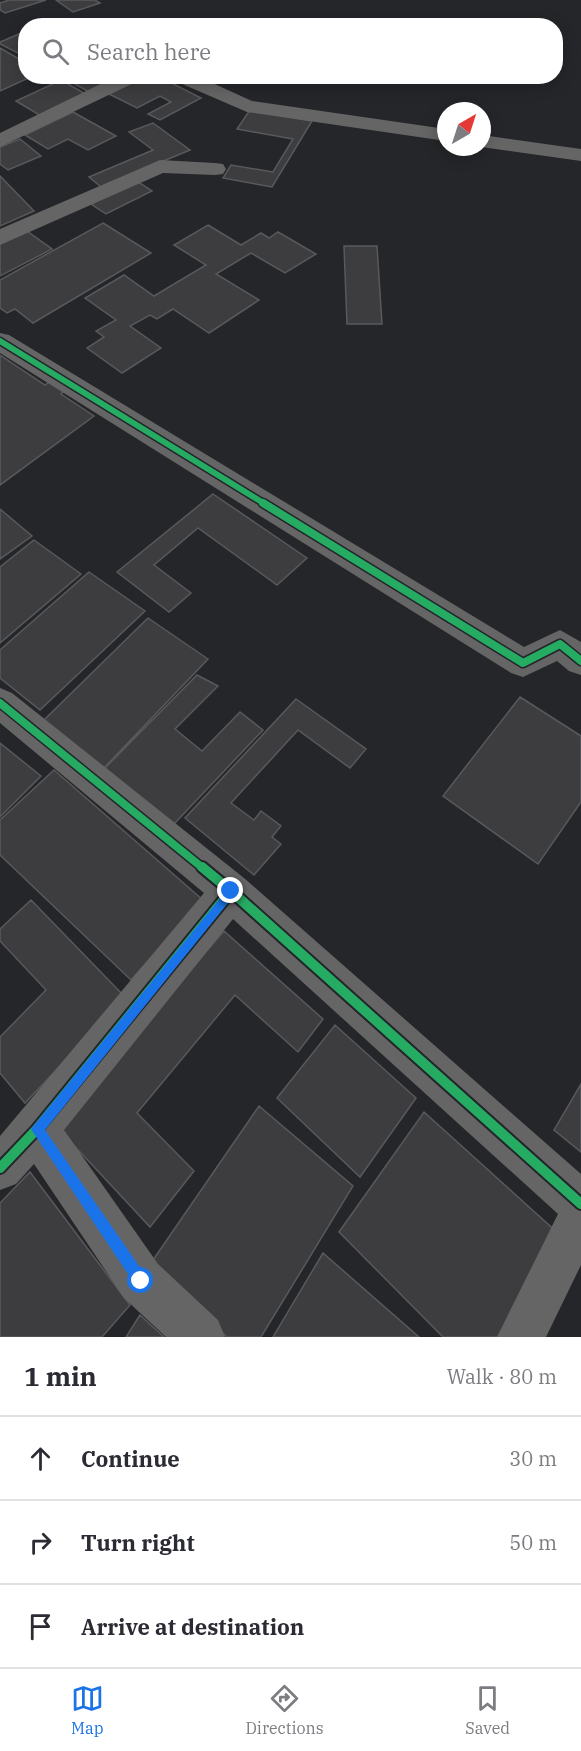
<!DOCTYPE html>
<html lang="en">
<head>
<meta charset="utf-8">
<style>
	body { margin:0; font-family:"IBM Plex Serif",serif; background:#f2f2f3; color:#2b2b33 }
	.compass { position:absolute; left:437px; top:102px; width:54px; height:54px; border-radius:50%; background:#fff; box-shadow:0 3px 15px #0003; rotate:39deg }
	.stop { position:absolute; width:18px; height:18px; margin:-14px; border:4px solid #1a73e8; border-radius:50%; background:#fff }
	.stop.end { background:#1a73e8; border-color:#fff; box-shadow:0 2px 6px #0008 }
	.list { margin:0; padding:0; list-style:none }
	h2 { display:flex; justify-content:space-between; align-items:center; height:78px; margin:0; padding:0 24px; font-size:26px }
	h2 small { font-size:20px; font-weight:400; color:#7c7c81 }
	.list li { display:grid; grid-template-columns:39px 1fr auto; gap:18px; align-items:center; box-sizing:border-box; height:84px; padding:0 24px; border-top:2px solid #e1e1e2 }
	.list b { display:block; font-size:22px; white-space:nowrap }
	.list em { font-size:20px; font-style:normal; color:#7c7c81 }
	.icon { flex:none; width:33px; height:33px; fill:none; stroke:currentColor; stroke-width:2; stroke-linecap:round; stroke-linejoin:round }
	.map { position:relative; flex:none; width:581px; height:1337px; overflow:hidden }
	.search { position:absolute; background:#fff; box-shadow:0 3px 15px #0003; left:18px; right:18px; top:18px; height:66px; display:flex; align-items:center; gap:15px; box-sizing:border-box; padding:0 21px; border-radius:24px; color:#7c7c81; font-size:22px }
	.sheet { height:330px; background:#fff }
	nav { display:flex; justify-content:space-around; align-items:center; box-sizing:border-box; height:84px; border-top:2px solid #e1e1e2; background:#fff; font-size:16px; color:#7c7c81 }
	nav a { display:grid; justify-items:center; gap:3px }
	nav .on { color:#1a73e8 }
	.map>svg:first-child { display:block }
</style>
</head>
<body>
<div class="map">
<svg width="581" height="1337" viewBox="0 0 581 1337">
	<rect width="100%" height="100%" fill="#252629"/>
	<path fill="#3d3d40" stroke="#58595c" stroke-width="1.5" d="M9,0H46L5,13L0,10V3Z
		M56,0H95L100,3L73,12Z
		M26,31V57L0,44V42Z
		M0,48L26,63V76H33L0,91Z
		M60,76H124L91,93Z
		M143,76H158L201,98L160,120L148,114L171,102L160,96L137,108L109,94Z
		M61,80L87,95L41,116L16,101Z
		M250,110L312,121L272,187L223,178L231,165L273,172L293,139L237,129Z
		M73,112L116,136L88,150L68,139L48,149L25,135Z
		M153,123L190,150L101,187L89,177L153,150L129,132Z
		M20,139L41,156L8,170L0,164V147Z
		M0,176L34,211L0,226Z
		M137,181L152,191L106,214L91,204Z
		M103,223L151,253L33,323L15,309L7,313L0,308V280Z
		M208,225L241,245L261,233L269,238L278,232L316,254L285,273L251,253L216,274L259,300L209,333L173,309L157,319L150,315L130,326L161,348L122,373L87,348L104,337L96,331L116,320L85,298L124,275L154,296L206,265L174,245Z
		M27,231L52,249L0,276V244Z
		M344,246H377L382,324H347Z
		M0,355L45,385L57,376L72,386L61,394L94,416L0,485Z
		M213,494L307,558L277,585L198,528L154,565L191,593L169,612L117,572Z
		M0,509L32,536L0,559Z
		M34,540L81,574L0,643V567Z
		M89,572L145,611L40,710L0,678V650Z
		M148,618L208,659L104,768L43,721Z
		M197,675L218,686L175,729L202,751L240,712L263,730L173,825L105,768Z
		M520,697L581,736V802L538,864L443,796Z
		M296,699L366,749L350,768L298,730L231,803L254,820L261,811L281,826L272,837L281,844L254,875L185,818Z
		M0,743L41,776L0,817Z
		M54,770L203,900L131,980L0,855V820Z
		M31,900L125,997L25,1103L0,1073V1037L46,990L0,941V929Z
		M224,931L323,1019L298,1052L235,995L137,1113L194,1171L150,1227L55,1125Z
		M335,1025L416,1098L360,1177L277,1098Z
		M581,1084V1152L554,1130Z
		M259,1106L353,1186L261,1337H227L151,1263Z
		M424,1112L560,1235L500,1337H443L339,1232Z
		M30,1172L130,1305L102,1337H0V1203Z
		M323,1253L419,1337H273Z
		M140,1315L164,1337H126Z"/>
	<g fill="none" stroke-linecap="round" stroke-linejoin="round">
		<path fill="#656566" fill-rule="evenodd" d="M117,76H142L140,80L0,147V133Z
			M171,76H197L252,101L446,129V141L247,112L173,80Z
			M482,135L581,149V161L481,147Z
			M160,160L215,163L223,164L226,169L223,174L215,175L163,173L0,245V229Z
			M0,333L9,335L524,647L560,630L581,642V675L569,671L557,661L523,677L511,673L0,353Z
			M0,688L12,693L244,878L581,1174V1265L546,1337H497L558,1214L233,919L64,1130L158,1264L218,1320L225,1337H166L124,1298L34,1164L16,1184L0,1190V1136L204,893L0,723Z"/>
		<g stroke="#23252b" stroke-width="9">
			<path id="cycleway-far2" d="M0,341L265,504"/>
		</g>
		<g stroke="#23252b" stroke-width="11">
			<path id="cycleway-far1" d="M263,503L523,663L560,644L581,661
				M0,703L204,869"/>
		</g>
		<g stroke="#23252b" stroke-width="14">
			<path id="cycleway" d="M231,891L581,1204
				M0,1168L37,1129L231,891L202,867"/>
		</g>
		<use href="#cycleway-far2" stroke="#26ab63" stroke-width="6"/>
		<use href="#cycleway-far1" stroke="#26ab63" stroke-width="8"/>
		<use href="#cycleway" stroke="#26ab63" stroke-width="10"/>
	</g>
	<path fill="#1a73e8" d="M231,885L235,887V894L45,1130L146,1276L148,1281L141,1288L136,1286L31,1129Z"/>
</svg>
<svg class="compass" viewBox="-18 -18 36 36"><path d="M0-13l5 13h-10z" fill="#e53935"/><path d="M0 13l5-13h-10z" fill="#7c7c81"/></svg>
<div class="stop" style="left:141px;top:1281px"></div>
<div class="stop end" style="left:231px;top:891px"></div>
<div class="search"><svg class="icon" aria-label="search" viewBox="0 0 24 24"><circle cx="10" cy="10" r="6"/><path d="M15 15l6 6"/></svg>Search here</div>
</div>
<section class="sheet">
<h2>1 min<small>Walk · 80 m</small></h2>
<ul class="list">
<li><svg class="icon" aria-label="ahead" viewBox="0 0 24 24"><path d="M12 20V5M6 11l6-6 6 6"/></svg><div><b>Continue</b></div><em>30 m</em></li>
<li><svg class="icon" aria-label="right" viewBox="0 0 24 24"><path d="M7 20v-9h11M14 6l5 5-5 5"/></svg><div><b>Turn right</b></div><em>50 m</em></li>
<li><svg class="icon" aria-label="arrive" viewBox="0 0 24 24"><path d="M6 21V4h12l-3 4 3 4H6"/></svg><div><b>Arrive at destination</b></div></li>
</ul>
</section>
<nav>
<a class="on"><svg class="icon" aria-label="map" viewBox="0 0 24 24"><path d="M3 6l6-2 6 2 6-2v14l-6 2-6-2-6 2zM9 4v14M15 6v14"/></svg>Map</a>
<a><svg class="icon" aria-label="directions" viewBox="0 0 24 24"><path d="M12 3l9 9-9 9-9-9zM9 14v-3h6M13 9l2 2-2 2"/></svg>Directions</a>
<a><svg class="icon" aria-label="saved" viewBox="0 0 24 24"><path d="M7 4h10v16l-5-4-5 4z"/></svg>Saved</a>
</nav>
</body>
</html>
